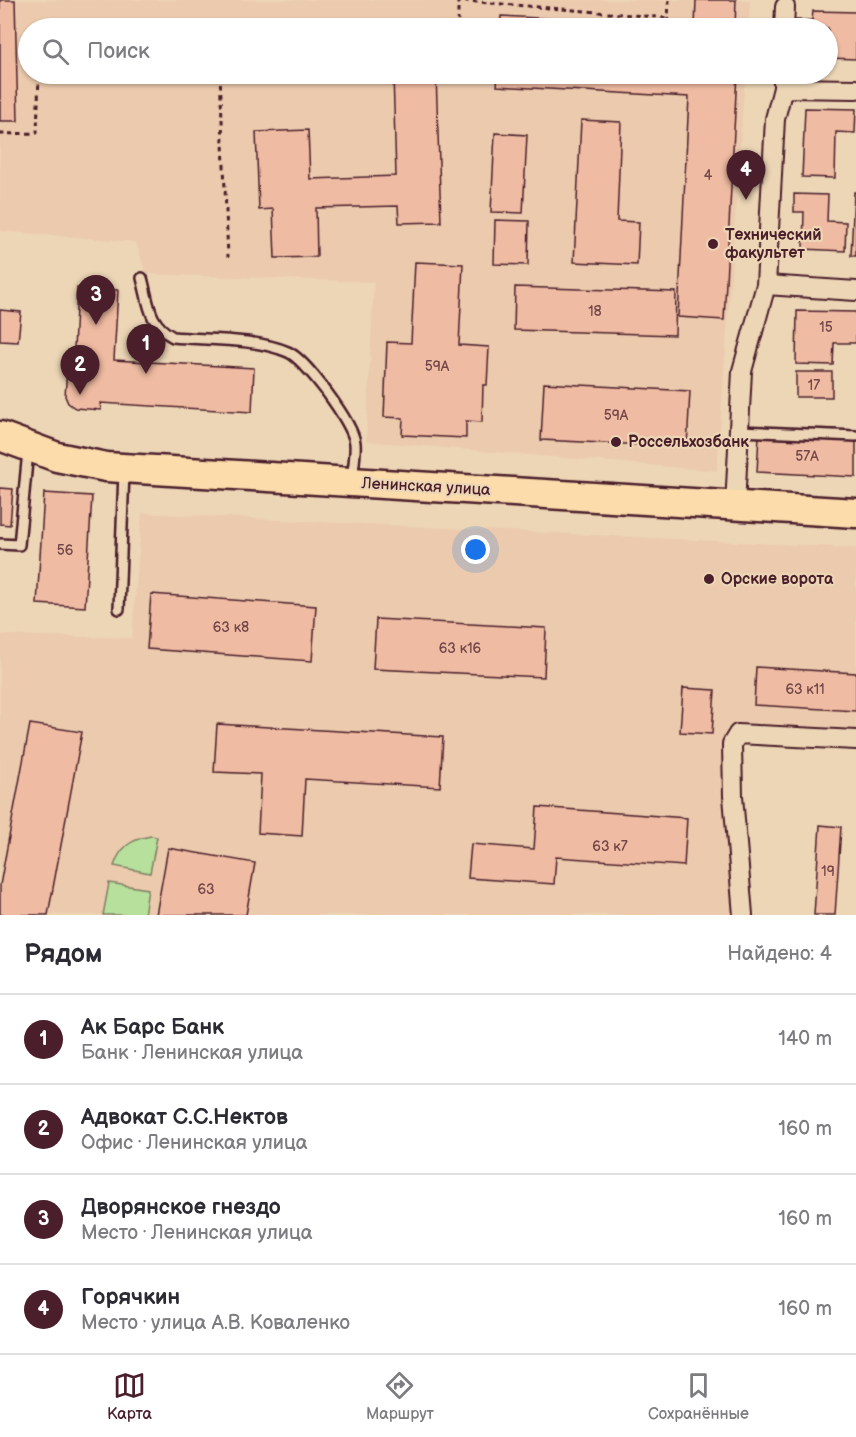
<!DOCTYPE html>
<html lang="ru">
<head>
<meta charset="utf-8">
<style>
	body { margin:0; font-family:"Balsamiq Sans",sans-serif; background:#f7f7f7; color:#2b2b33 }
	.you { position:absolute; left:476px; top:550px; width:21px; height:21px; margin:-15px; border:4px solid #fff; border-radius:50%; background:#1a73e8; box-shadow:0 0 0 9px #1a73e833 }
	.badge { display:grid; place-items:center; width:39px; height:39px; border-radius:50%; background:#4a1f2b; color:#fff; font-size:20px; font-weight:700 }
	.pin { position:absolute; translate:-50% -50px; filter:drop-shadow(0 2px 3px #0008) }
	.pin::after { content:''; position:absolute; top:32px; width:21px; height:18px; background:inherit; clip-path:polygon(0 0,100% 0,50% 100%) }
	.list { margin:0; padding:0; list-style:none }
	h2 { display:flex; justify-content:space-between; align-items:center; height:78px; margin:0; padding:0 24px; font-size:26px }
	h2 small { font-size:20px; font-weight:400; color:#7c7c81 }
	.list li { display:grid; grid-template-columns:39px 1fr auto; gap:18px; align-items:center; box-sizing:border-box; height:90px; padding:0 24px; border-top:2px solid #e1e1e2 }
	.list b { display:block; font-size:22px; white-space:nowrap }
	.list p { margin:0; font-size:20px; white-space:nowrap; color:#7c7c81 }
	.list em { font-size:20px; font-style:normal; color:#7c7c81 }
	.icon { flex:none; width:33px; height:33px; fill:none; stroke:currentColor; stroke-width:2; stroke-linecap:round; stroke-linejoin:round }
	.map { position:relative; flex:none; width:856px; height:915px; overflow:hidden }
	.search { position:absolute; background:#fff; box-shadow:0 2px 4px #0004; left:18px; right:18px; top:18px; height:66px; display:flex; align-items:center; gap:15px; box-sizing:border-box; padding:0 21px; border-radius:33px; color:#7c7c81; font-size:22px }
	.sheet { height:438px; background:#fff }
	nav { display:flex; justify-content:space-around; align-items:center; box-sizing:border-box; height:84px; border-top:2px solid #e1e1e2; background:#fff; font-size:16px; color:#7c7c81 }
	nav a { display:grid; justify-items:center; gap:3px }
	nav .on { color:#4a1f2b }
	.map>svg:first-child { display:block }
</style>
</head>
<body>
<div class="map">
<svg width="856" height="915" viewBox="0 0 856 915">
	<rect width="100%" height="100%" fill="#edd6b6"/>
	<filter id="ink" filterUnits="userSpaceOnUse"><feTurbulence type="fractalNoise" baseFrequency=".0167" numOctaves="2"/><feDisplacementMap in="SourceGraphic" scale="12" xChannelSelector="R" yChannelSelector="G"/><feConvolveMatrix kernelMatrix="1 2 1 2 8 2 1 2 1" color-interpolation-filters="sRGB"/></filter>
	<g filter="url(#ink)">
		<path fill="#ebcaad" d="M0,0H750L748,28H28V74H745L717,471L366,441L374,282L146,274L136,242L0,231Z
			M142,513L856,548V730L726,728L737,915H0V635L132,638Z"/>
		<path fill="#b7e09c" stroke="#808064" stroke-width="1.5" d="M151,836L157,837L150,873L114,866C120,847 132,839 151,836Z
			M109,883L148,889L144,915H103Z"/>
		<path fill="#efbba2" stroke="#4a1f2b" stroke-width="1.5" d="M0,0H15L18,121H0Z
			M696,0H736L735,28H695Z
			M813,11L856,12V59L828,58V28H793V20H812Z
			M501,16L666,25V28H500Z
			M393,74H436L441,222L399,223L398,206L316,208L317,257L275,258L273,209L259,210L256,132L308,130L310,179L396,176Z
			M498,74H737L724,320L678,317L689,97L497,86Z
			M805,108L856,109L855,133L836,132L835,178L802,177Z
			M581,120L621,122L617,221L639,222L637,265L574,262Z
			M495,133L527,135L523,213L491,212Z
			M854,192H856V256H851Z
			M794,194L828,195L827,221L846,222L845,251L803,249L804,212H794Z
			M495,220L529,221L528,265L494,264Z
			M415,262L463,264L459,345L489,347L487,385H483L482,422L466,421V438L402,435L403,418L384,417L387,342L411,343Z
			M515,287L676,292L675,335L514,330Z
			M77,288L118,290L114,360L254,368L252,412L100,403L101,410L75,408L68,403L65,396L67,369H73Z
			M0,310L21,312L18,342L0,341Z
			M797,311L856,312V343H834L833,365L796,364Z
			M796,372H832V397H796Z
			M544,383L690,391L687,447L541,440Z
			M759,435L856,440V477L757,472Z
			M0,488L13,489L10,525L0,524Z
			M44,493L92,496L85,607L37,604Z
			M151,594L316,606L312,661L147,649Z
			M376,619L546,628L544,677L373,669Z
			M756,667L856,673V711L754,705Z
			M683,688L715,690L712,734L680,732Z
			M30,724L82,732L48,915H0V885Z
			M217,724L443,737L440,787L305,779L302,836L258,833L261,774L214,772Z
			M537,807L687,818L684,866L556,857L554,884L468,878L471,844L534,849Z
			M820,825L841,827L835,915H814Z
			M168,848L255,863L246,915H156Z"/>
		<g fill="none" stroke-linecap="round" stroke-linejoin="round">
			<g stroke="#4a1f2b" stroke-width="14">
				<path id="service" d="M142,278C149,303 148,324 173,337C207,340 256,338 288,352C305,359 353,423 355,443C356,455 353,468 352,480
					M739,431L856,436
					M0,544L19,545L28,451
					M119,609L124,471"/>
			</g>
			<g stroke="#4a1f2b" stroke-width="22">
				<path id="minor" d="M784,28L785,7
					M783,88L856,89
					M766,285L856,291
					M735,506L742,371L766,285L775,119L783,88V74
					M743,915L733,796L732,744L738,734L856,740"/>
			</g>
			<g stroke="#4a1f2b" stroke-width="33">
				<path id="primary" d="M0,436L57,457L106,467L856,513"/>
			</g>
			<path stroke="#4a1f2b" stroke-width="3" stroke-dasharray="4.5 4.5" stroke-linecap="butt" d="M455,0L668,18
				M458,0V21
				M669,0L668,18L672,28
				M42,28V19
				M220,74L228,257
				M0,134L37,133L39,74"/>
			<use href="#service" stroke="#edd6b6" stroke-width="9"/>
			<use href="#minor" stroke="#edd6b6" stroke-width="18"/>
			<use href="#primary" stroke="#fcdcab" stroke-width="28"/>
		</g>
	</g>
	<g fill="#4a1f2b" stroke="#edd6b6" stroke-width="2">
		<circle cx="713" cy="244" r="6"/>
		<circle cx="616" cy="442" r="6"/>
		<circle cx="709" cy="579" r="6"/>
	</g>
	<g text-anchor="middle" dominant-baseline="central" stroke-width="4.5" stroke-linejoin="round" paint-order="stroke">
		<g font-size="14" fill="#734649">
			<text x="708" y="175">4</text>
			<text x="595" y="311">18</text>
			<text x="826" y="327">15</text>
			<text x="437" y="366">59А</text>
			<text x="814" y="385">17</text>
			<text x="616" y="415">59А</text>
			<text x="807" y="456">57А</text>
			<text x="65" y="550">56</text>
			<text x="231" y="627">63 к8</text>
			<text x="460" y="648">63 к16</text>
			<text x="805" y="689">63 к11</text>
			<text x="610" y="846">63 к7</text>
			<text x="828" y="871">19</text>
			<text x="206" y="889">63</text>
		</g>
		<g font-size="16" font-weight="bold" fill="#4a1f2b" stroke="#edd6b6" text-anchor="start">
			<text x="725" y="235">Технический<tspan x="725" dy="18">факультет</tspan></text>
			<text x="628" y="442">Россельхозбанк</text>
			<text x="721" y="579">Орские ворота</text>
		</g>
		<g font-size="16" fill="#4a1f2b" stroke="#edd6b6">
			<text transform="translate(426 487) rotate(3)">Ленинская улица</text>
		</g>
	</g>
</svg>
<div class="you"></div>
<div class="pin badge" style="left:146px;top:374px">1</div>
<div class="pin badge" style="left:80px;top:395px">2</div>
<div class="pin badge" style="left:96px;top:325px">3</div>
<div class="pin badge" style="left:746px;top:200px">4</div>
<div class="search"><svg class="icon" aria-label="search" viewBox="0 0 24 24"><circle cx="10" cy="10" r="6"/><path d="M15 15l6 6"/></svg>Поиск</div>
</div>
<section class="sheet">
<h2>Рядом<small>Найдено: 4</small></h2>
<ul class="list">
<li><span class="badge">1</span><div><b>Ак Барс Банк</b><p>Банк · Ленинская улица</p></div><em>140 m</em></li>
<li><span class="badge">2</span><div><b>Адвокат С.С.Нектов</b><p>Офис · Ленинская улица</p></div><em>160 m</em></li>
<li><span class="badge">3</span><div><b>Дворянское гнездо</b><p>Место · Ленинская улица</p></div><em>160 m</em></li>
<li><span class="badge">4</span><div><b>Горячкин</b><p>Место · улица А.В. Коваленко</p></div><em>160 m</em></li>
</ul>
</section>
<nav>
<a class="on"><svg class="icon" aria-label="map" viewBox="0 0 24 24"><path d="M3 6l6-2 6 2 6-2v14l-6 2-6-2-6 2zM9 4v14M15 6v14"/></svg>Карта</a>
<a><svg class="icon" aria-label="directions" viewBox="0 0 24 24"><path d="M12 3l9 9-9 9-9-9zM9 14v-3h6M13 9l2 2-2 2"/></svg>Маршрут</a>
<a><svg class="icon" aria-label="saved" viewBox="0 0 24 24"><path d="M7 4h10v16l-5-4-5 4z"/></svg>Сохранённые</a>
</nav>
</body>
</html>
